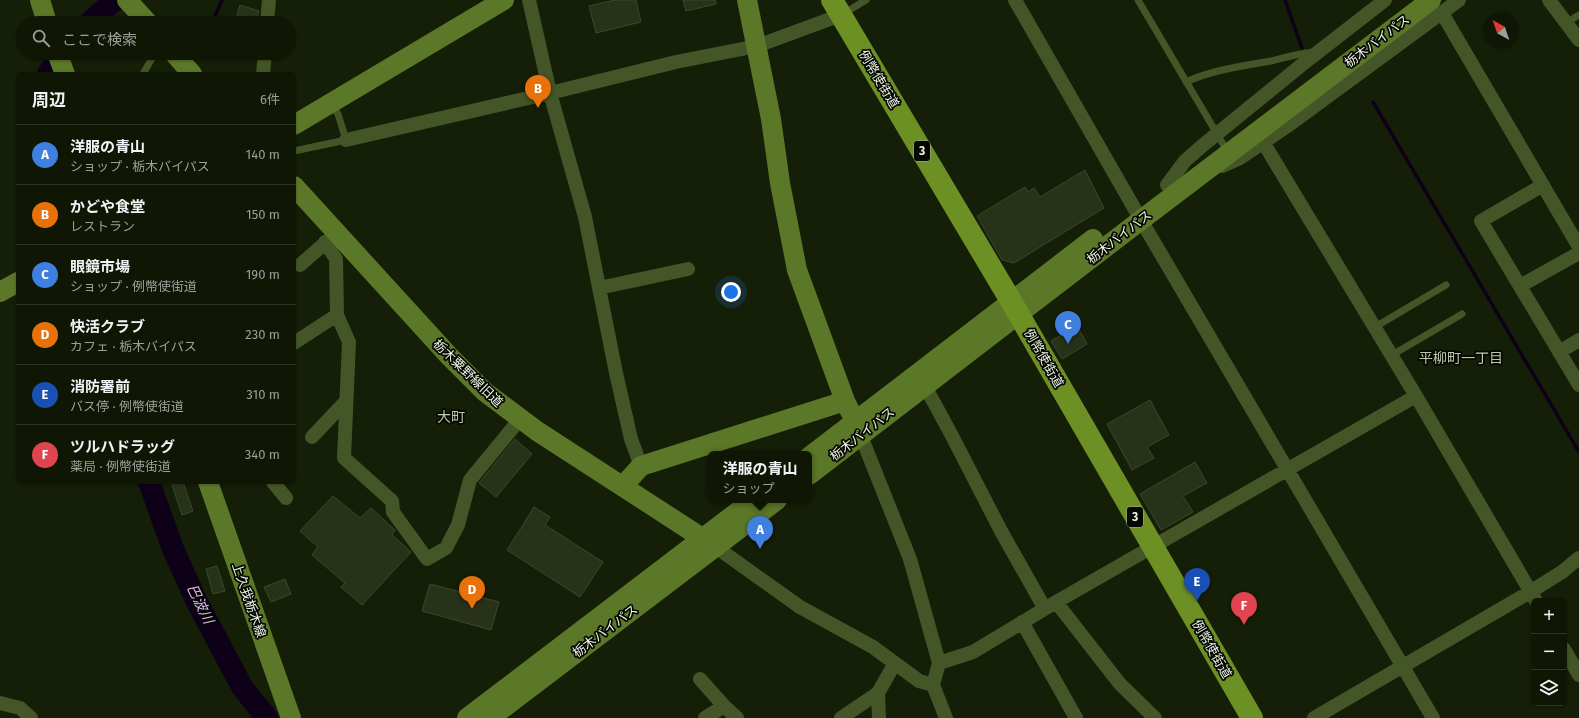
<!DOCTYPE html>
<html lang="ja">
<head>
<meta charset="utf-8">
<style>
	body { margin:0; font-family:"Fira Sans","Noto Sans JP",sans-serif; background:#191f0e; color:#f1f3f6 }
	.controls { position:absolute; right:12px; bottom:12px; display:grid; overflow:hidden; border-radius:6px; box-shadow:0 1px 3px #0004 }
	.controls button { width:36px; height:36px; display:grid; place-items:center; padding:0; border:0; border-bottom:1px solid #303526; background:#101604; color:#f1f3f6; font:20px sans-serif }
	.compass { position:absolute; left:1483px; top:12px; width:36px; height:36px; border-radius:50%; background:#101604; box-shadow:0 1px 3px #0004; rotate:320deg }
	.you { position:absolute; left:731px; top:292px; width:14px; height:14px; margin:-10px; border:3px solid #fff; border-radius:50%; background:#1a73e8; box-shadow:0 0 0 6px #1a73e833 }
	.badge { display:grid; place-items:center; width:26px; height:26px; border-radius:50%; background:#8c9099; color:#fff; font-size:13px; font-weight:700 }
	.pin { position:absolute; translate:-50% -33px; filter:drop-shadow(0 1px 2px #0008) }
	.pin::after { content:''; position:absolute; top:21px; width:14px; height:12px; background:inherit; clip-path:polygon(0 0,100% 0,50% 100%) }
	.popup { position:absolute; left:708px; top:451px; width:104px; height:52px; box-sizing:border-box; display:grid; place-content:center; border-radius:6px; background:#101604; filter:drop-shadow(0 1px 3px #0005); font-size:13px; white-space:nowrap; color:#9c9f9a }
	.popup b { font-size:15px; color:#f1f3f6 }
	.popup::after { content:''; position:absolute; left:50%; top:100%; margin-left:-8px; border:8px solid transparent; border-top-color:#101604 }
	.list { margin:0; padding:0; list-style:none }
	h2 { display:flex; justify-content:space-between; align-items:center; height:52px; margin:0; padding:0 16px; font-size:17px }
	h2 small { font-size:13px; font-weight:400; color:#9c9f9a }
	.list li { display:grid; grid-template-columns:26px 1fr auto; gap:12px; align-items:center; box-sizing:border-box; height:60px; padding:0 16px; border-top:1px solid #303526 }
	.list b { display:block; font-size:15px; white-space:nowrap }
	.list p { margin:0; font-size:13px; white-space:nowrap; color:#9c9f9a }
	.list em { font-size:13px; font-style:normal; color:#9c9f9a }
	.icon { flex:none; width:22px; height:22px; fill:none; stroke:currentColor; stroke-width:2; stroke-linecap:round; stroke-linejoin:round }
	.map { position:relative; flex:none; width:1579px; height:718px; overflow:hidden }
	.search { position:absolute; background:#101604; box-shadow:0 1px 3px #0004; left:16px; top:16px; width:280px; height:44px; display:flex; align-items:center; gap:10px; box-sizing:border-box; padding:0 14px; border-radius:22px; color:#9c9f9a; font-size:15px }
	.panel { position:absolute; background:#101604; box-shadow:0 1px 3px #0004; left:16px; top:72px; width:280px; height:412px; border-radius:6px }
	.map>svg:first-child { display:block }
</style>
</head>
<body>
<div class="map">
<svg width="1579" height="718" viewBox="0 0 1579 718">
	<rect width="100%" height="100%" fill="#151e06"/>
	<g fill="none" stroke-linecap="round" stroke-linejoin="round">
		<path stroke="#0f0019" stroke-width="3.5" d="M1285,0L1302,48
			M212,23L222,0
			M192,64L198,53
			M1373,102L1579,452"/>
		<path stroke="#0f0019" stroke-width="22" d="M89,23L115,0
			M48,74L62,53
			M149,482L173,549L196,600L242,687L267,718"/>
	</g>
	<path fill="#283218" stroke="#3c472c" d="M615,0H636L641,22L596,33L589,6Z
		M683,0H715L716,4L686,11Z
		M240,5L259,11L256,23H235Z
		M1085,170L1104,208L1014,263L1002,260L977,216L1025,187L1028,192L1034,188L1040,197Z
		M1077,326L1087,344L1062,359L1051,341Z
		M1150,400L1169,435L1147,447L1154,458L1132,470L1107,424Z
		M515,439L532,454L496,497L479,483Z
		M1195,462L1207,483L1183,496L1193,512L1161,530L1140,494Z
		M171,482H183L193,511L182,515Z
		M333,496L360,518L371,508L395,530L392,535L411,552L362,605L341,587L345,583L312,555L318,547L300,531Z
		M534,507L550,517L545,525L603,562L580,597L507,550Z
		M217,566L225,591L213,594L206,569Z
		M285,579L291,594L271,602L264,587Z
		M430,584L499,602L491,630L422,611Z"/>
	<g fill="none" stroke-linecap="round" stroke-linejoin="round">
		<path stroke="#445627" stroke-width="7" d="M1138,0L1223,144
			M843,14L866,0
			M1566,23L1579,15
			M143,74L155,53
			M1186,82C1212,70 1242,66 1271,61C1285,58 1299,53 1314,52
			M294,151L346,140L338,114L331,104
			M1375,327L1446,285
			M1392,355L1462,314"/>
		<path stroke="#445627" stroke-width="14" d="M529,0L550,93L585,217L616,373L631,439L641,466
			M1015,0L1141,220L1433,718
			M1549,0L1579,40
			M1442,13L1579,247
			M267,23L269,0
			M263,74L265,53
			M1257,132L1416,396L1536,601
			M346,140L550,93L676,62L757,46L841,15
			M1222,166L1240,158L1286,127L1459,0
			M1167,185L1185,161L1202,146L1304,63L1385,0
			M1543,185L1481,221L1579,385
			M300,265L332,237
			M1520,286L1579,253
			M599,288L688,269
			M337,315L349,342L344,458L392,501L393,512L427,559L446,548L458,525L470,480L520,419
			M294,343L337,315L336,259L325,242
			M1559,352L1579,340
			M925,386L951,434L1001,531L1045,609
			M861,436L910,559L939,663L933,685L946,718
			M312,437L346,401
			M273,482L286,498
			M716,547L800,607L873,647L919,681L933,685
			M1056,602L1120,684L1155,718
			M1022,622L1076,718
			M1564,649L1579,675
			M939,663L973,652L1056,602L1416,396
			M700,679L724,706L737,718
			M878,693L879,718
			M0,703L20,708L31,718
			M705,718L724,706
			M841,718L878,693L895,663
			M1314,718L1530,592L1562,572L1579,558"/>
		<path stroke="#5b7728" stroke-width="20" d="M40,0L47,23
			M127,0L148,23
			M747,0L771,119L780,183L797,270L845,401
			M57,53L65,74
			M174,53L192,74
			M294,125L504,0
			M294,186L450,357L485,392L537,431L716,547
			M0,292L18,282
			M809,457L1093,239
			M809,475L1141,220L1431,0
			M208,482L291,718
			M623,486L641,466L845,401L851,413
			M467,718L753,500
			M490,718L777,500"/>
		<path stroke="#6d9025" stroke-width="22" d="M832,0L1011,301L1252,718"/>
	</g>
	<g text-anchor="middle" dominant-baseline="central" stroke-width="3.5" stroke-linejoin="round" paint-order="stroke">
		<g fill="#040701" stroke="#a8aea1" stroke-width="1">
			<rect x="914" y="141" width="16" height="20" rx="3"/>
			<rect x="1127" y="507" width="16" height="20" rx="3"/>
		</g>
		<g font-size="12" font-weight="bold" fill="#eff6e6">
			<text x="922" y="151">3</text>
			<text x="1135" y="517">3</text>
		</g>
		<g font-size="13" fill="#eff6e6" stroke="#040701">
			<text transform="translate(1377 41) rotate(-37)">栃木バイパス</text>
			<text transform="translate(879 79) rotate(59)">例幣使街道</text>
			<text transform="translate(1119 237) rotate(-38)">栃木バイパス</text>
			<text transform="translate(1044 358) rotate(60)">例幣使街道</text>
			<text transform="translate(468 373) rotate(44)">栃木粟野線旧道</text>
			<text transform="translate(862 434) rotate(-38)">栃木バイパス</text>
			<text transform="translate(249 600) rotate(71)">上久我栃木線</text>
			<text transform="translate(605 631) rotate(-37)">栃木バイパス</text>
			<text transform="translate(1212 649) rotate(60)">例幣使街道</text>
		</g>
		<g font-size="14" fill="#bccaab" stroke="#040701">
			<text x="1461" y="358">平柳町一丁目</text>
			<text x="451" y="417">大町</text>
		</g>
		<g font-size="14" font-style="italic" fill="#e2b3f8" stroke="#040701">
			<text transform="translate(200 604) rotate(64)">巴波川</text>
		</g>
	</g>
</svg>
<div class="controls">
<button>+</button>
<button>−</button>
<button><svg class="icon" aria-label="layers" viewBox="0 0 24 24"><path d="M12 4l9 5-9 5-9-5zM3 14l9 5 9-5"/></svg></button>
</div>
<svg class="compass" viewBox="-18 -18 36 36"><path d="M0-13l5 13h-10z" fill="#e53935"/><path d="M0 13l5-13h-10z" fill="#9c9f9a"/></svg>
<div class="you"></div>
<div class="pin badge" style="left:760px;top:549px;background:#3f7fe0">A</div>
<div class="popup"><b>洋服の青山</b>ショップ</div>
<div class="pin badge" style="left:538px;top:108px;background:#e8710a">B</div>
<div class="pin badge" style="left:1068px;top:344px;background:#3f7fe0">C</div>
<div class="pin badge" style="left:472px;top:609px;background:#e8710a">D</div>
<div class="pin badge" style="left:1197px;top:601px;background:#1a4fb4">E</div>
<div class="pin badge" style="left:1244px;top:625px;background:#e0444e">F</div>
<div class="search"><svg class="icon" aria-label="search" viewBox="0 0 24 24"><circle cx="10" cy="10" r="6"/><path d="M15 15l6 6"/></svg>ここで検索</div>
<section class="panel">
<h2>周辺<small>6件</small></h2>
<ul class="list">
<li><span class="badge" style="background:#3f7fe0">A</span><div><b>洋服の青山</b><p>ショップ · 栃木バイパス</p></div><em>140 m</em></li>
<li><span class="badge" style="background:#e8710a">B</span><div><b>かどや食堂</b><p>レストラン</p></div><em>150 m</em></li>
<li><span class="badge" style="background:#3f7fe0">C</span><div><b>眼鏡市場</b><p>ショップ · 例幣使街道</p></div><em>190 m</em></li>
<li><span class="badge" style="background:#e8710a">D</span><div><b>快活クラブ</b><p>カフェ · 栃木バイパス</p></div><em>230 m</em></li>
<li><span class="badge" style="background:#1a4fb4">E</span><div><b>消防署前</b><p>バス停 · 例幣使街道</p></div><em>310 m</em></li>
<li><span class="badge" style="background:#e0444e">F</span><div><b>ツルハドラッグ</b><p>薬局 · 例幣使街道</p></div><em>340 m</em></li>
</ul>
</section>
</div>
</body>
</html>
